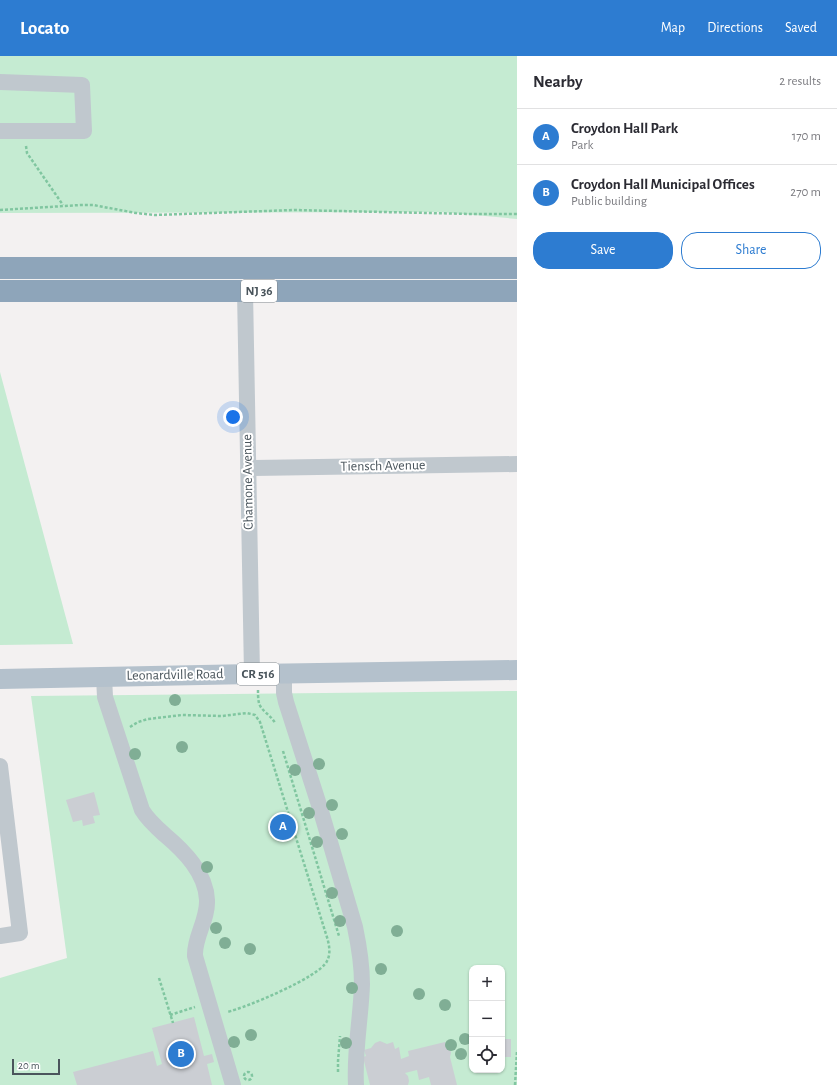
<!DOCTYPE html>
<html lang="en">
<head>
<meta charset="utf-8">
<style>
	body { margin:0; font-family:"Alegreya Sans",sans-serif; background:#f2f2f3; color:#2b2b33 }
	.controls { position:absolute; right:12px; bottom:12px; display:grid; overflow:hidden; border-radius:8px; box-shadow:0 1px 3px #0004 }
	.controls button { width:36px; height:36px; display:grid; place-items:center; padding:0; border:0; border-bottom:1px solid #e1e1e2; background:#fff; color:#2b2b33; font:20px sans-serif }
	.scale { position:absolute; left:12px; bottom:10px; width:48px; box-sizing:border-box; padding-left:4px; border:2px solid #4a555c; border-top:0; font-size:11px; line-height:14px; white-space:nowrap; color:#4a555c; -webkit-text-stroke:3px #fff; paint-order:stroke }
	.you { position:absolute; left:233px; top:361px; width:14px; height:14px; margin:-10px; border:3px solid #fff; border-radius:50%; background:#1a73e8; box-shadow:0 0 0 6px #1a73e833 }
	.badge { display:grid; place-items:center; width:26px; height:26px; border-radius:50%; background:#2d7cd1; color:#fff; font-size:13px; font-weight:700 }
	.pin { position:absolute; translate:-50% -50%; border:2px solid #fff; box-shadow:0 1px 4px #0006 }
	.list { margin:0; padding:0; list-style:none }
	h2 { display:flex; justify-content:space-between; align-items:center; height:52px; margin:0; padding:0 16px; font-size:17px }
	h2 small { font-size:13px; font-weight:400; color:#7c7c81 }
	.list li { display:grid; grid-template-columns:26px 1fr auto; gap:12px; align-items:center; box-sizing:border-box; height:56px; padding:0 16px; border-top:1px solid #e1e1e2 }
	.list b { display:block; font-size:15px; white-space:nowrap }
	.list p { margin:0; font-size:13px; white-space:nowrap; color:#7c7c81 }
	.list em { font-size:13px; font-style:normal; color:#7c7c81 }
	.actions { display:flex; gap:8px; padding:12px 16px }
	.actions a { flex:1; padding:9px 0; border:1px solid #2d7cd1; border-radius:16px; text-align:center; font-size:14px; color:#2d7cd1 }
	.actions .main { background:#2d7cd1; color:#fff }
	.icon { flex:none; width:22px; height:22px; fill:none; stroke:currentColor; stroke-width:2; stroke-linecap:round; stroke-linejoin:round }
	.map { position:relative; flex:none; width:517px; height:1029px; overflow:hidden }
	header { display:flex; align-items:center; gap:24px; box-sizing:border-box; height:56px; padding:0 20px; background:#2d7cd1; color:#fff }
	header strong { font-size:19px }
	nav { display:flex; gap:22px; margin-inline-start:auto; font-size:14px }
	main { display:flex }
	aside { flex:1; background:#fff }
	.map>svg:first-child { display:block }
</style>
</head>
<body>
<header>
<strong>Locato</strong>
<nav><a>Map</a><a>Directions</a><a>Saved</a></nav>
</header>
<main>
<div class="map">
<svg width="517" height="1029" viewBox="0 0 517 1029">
	<rect width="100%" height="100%" fill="#f3f1f1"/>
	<path fill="#c5ebd2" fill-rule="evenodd" d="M0,0H517V163L441,156L0,157Z
		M0,316L73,588L0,589Z
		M517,635V1029H0V922L67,902L31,640ZM472,912H502V1014H472Z"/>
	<path fill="#cbced3" d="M94,736L100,759L93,760L95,767L83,770L82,764L73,766L66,744Z
		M194,961L204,1000L212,998L214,1006L207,1008L212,1029H77L73,1016L153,995L157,1010L162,1008L152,972Z
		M502,983H511V1001H502Z
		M380,985L387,988L393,986L395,993L399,991L401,1003L409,1000L408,995L445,986L447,990L450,992L451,997L450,1001L457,1029H431L429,1021L419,1024L417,1014L405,1017L408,1020L409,1025L408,1029H370L363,1001L366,1000L364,994L371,992L375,987Z"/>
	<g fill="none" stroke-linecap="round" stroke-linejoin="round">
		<path stroke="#80c6a0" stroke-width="2.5" stroke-dasharray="3 2" stroke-linecap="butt" d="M26,90L27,97L63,149
			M0,154L80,149H93L136,157L155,159L294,154L472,158H517
			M258,634C258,638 258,643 259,647C261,655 271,659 275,667
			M130,671L138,666L148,663L182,659L222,660L247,657L255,659L260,666L325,875C328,884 332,896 327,905C320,921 245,952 227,956
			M283,695L339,880
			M159,922L173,967
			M170,959L195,951
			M338,1016V1005L340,980
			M244 1020a4 4 0 1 1 8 0a4 4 0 1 1-8 0Z
			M515,1029L517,995"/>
		<path stroke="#c0c8ce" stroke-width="16" d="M0,26L82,29L84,75H0
			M245,235L252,618
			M248,412L517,408
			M284,617V637L286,646L320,752L355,871C359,890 362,909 362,928C361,962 354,995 356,1029
			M104,621L105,641L142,754C148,764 156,771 165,779C184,795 206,817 207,844C208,864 194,881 195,900L233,1029
			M0,710L20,877L0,880"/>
		<path stroke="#b4c1cc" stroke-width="20" d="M0,623L252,618L517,614"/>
		<path stroke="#8ea5ba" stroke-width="22" d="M0,212H517
			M0,235H517"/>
	</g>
	<g fill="#80ae95">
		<circle cx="175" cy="644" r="6"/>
		<circle cx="182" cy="691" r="6"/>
		<circle cx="135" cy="698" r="6"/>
		<circle cx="319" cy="708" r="6"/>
		<circle cx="295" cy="714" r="6"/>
		<circle cx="332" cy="749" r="6"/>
		<circle cx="309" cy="757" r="6"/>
		<circle cx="342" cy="778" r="6"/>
		<circle cx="317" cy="786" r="6"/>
		<circle cx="207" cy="811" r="6"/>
		<circle cx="332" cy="837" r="6"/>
		<circle cx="340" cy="865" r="6"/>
		<circle cx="216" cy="872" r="6"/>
		<circle cx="397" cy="875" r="6"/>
		<circle cx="225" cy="887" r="6"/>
		<circle cx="250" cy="893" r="6"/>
		<circle cx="381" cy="913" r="6"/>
		<circle cx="352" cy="932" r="6"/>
		<circle cx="419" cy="938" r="6"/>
		<circle cx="445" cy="949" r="6"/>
		<circle cx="251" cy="979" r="6"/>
		<circle cx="465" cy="983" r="6"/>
		<circle cx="234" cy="986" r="6"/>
		<circle cx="346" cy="987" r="6"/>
		<circle cx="451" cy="989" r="6"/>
		<circle cx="461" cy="998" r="6"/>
	</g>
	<g text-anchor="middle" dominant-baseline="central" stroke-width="4" stroke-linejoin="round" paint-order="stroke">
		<g fill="#fff" stroke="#80888d" stroke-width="1">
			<rect x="241" y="224" width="36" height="22" rx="3"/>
			<rect x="237" y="607" width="42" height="22" rx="3"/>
		</g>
		<g font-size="13" font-weight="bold" fill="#4a555c">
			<text x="259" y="235">NJ 36</text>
			<text x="258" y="618">CR 516</text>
		</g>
		<g font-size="14" fill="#4a555c" stroke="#fff">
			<text transform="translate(383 410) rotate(-1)">Tiensch Avenue</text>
			<text transform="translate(248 426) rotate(-91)">Chamone Avenue</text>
			<text transform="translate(175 619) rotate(-1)">Leonardville Road</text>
		</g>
	</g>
</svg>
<div class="controls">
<button>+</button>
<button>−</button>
<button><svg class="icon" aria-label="locate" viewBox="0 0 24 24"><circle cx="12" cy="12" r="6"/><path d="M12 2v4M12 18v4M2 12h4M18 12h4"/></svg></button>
</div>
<div class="scale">20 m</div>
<div class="you"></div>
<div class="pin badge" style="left:283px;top:771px">A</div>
<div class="pin badge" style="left:181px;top:998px">B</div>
</div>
<aside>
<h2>Nearby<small>2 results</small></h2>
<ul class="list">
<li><span class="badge">A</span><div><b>Croydon Hall Park</b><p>Park</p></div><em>170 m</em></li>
<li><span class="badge">B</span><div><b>Croydon Hall Municipal Offices</b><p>Public building</p></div><em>270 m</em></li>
</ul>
<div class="actions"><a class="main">Save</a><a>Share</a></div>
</aside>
</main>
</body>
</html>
